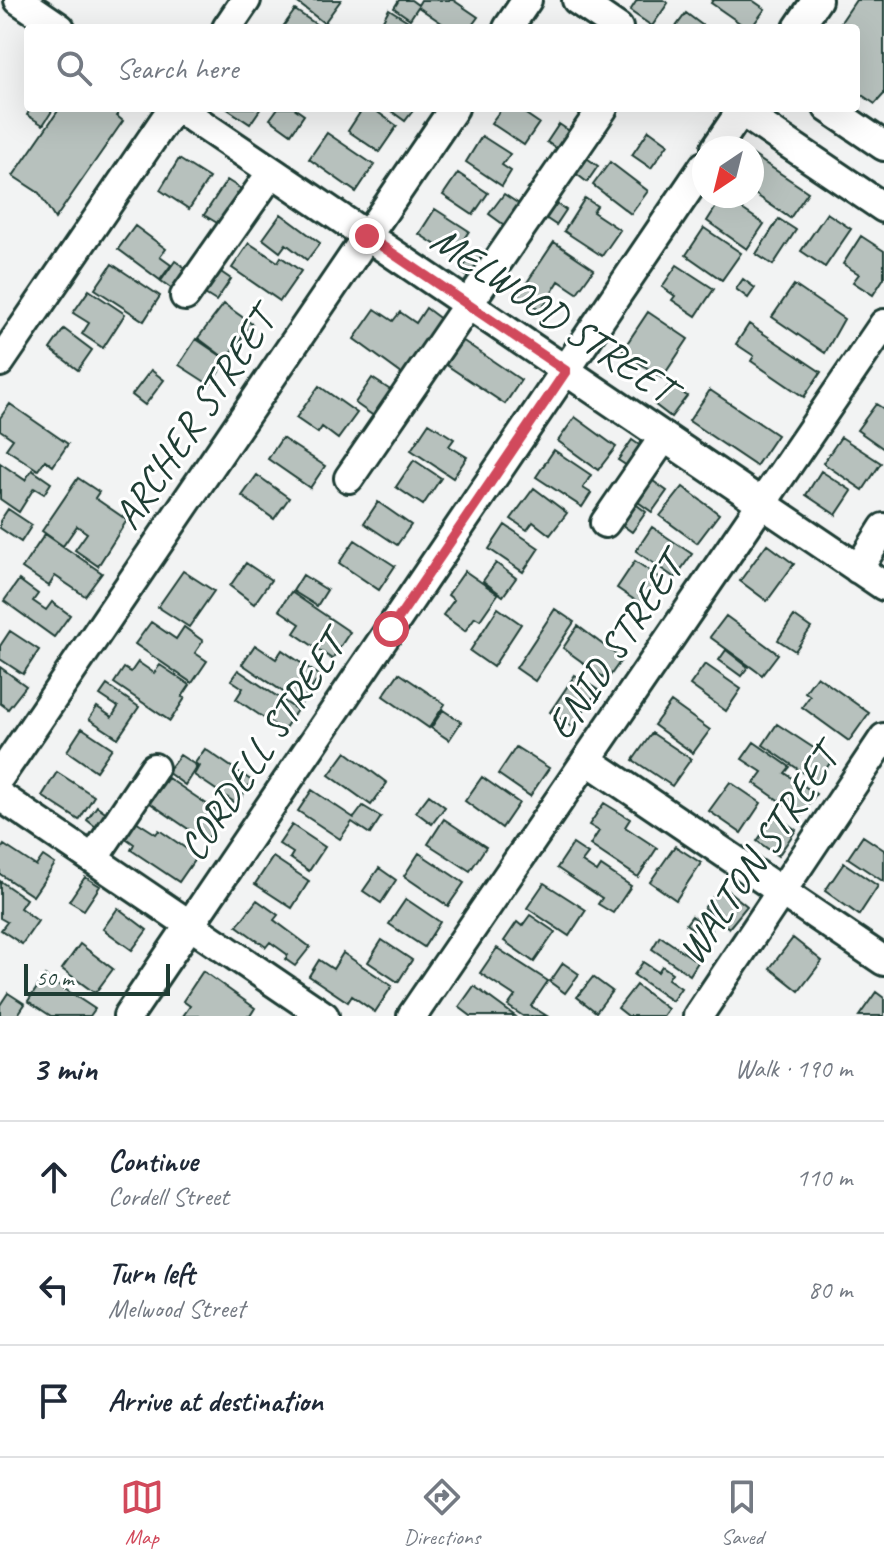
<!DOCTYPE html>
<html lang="en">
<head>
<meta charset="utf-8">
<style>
	body { margin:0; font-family:Caveat,sans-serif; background:#f6f6f7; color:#1f2937 }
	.compass { position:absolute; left:692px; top:136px; width:72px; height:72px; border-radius:50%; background:#fff; box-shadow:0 8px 32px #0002; rotate:215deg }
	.scale { position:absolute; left:24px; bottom:20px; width:146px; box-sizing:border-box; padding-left:8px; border:4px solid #1f3d34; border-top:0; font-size:22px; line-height:28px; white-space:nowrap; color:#1f3d34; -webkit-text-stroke:6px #fff; paint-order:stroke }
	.stop { position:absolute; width:24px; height:24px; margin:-18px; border:6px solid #d1495b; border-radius:50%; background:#fff }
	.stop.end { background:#d1495b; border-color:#fff; box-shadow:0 2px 8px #0008 }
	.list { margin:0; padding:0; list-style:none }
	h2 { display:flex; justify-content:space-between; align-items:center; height:104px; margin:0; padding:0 32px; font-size:34px }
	h2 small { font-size:26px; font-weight:400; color:#747a83 }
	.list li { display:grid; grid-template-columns:52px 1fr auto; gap:24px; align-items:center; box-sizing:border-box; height:112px; padding:0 32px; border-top:2px solid #e0e1e3 }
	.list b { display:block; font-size:30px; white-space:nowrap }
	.list p { margin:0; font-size:26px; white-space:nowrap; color:#747a83 }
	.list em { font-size:26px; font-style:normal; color:#747a83 }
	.icon { flex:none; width:44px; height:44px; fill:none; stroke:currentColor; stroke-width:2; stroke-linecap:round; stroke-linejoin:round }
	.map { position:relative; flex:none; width:884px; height:1016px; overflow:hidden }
	.search { position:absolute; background:#fff; box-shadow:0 8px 32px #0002; left:24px; right:24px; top:24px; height:88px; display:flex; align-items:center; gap:20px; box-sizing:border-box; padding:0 28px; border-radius:8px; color:#747a83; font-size:30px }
	.sheet { height:440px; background:#fff }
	nav { display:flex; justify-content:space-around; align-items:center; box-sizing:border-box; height:112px; border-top:2px solid #e0e1e3; background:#fff; font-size:22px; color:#747a83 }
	nav a { display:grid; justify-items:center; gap:4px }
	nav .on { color:#d1495b }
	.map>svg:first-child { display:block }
</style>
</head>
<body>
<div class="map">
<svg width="884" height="1016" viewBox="0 0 884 1016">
	<rect width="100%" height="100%" fill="#f2f3f3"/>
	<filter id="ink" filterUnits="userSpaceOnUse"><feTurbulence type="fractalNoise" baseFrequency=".0125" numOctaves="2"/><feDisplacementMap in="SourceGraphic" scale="16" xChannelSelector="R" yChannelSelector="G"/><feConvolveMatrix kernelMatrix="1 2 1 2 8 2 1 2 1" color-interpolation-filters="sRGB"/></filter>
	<g filter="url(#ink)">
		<path fill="#b7c1bd" stroke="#1f3d34" stroke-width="2" d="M294,0H341L324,23Z
			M399,0H411L418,5L421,0H453L478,17L470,28H449L418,7L410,19L394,8Z
			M637,0H663L668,3L652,26L630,11Z
			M713,0H752L765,9L751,28H747L711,3Z
			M856,0H884V94L875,104L856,91V28H837Z
			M389,9L411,23L407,28H396L383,20Z
			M295,10L320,27L319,28H282Z
			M686,13L706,28H675Z
			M31,108H54L43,125L27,115Z
			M60,108H121L117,116L123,121L55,219L39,193L13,176Z
			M226,108H261L250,124Z
			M278,108H294L304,115L291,134L270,119Z
			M363,108H372L397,126L379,152L348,131Z
			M387,108H415L405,121Z
			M502,108H517L539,123L524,145L491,123Z
			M559,124L574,134L562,152L547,142Z
			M649,130L668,144L651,168L632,155Z
			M327,133L374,165L356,192L309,159Z
			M482,136L510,154L502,165L511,171L502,186L466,162Z
			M581,154L598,166L587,182L570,169Z
			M753,155L808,192L790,218L752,192Z
			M179,159L209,178L189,209L160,190Z
			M610,162L648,191L631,214L593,185Z
			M458,173L488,193L473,215L443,195Z
			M227,180L249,194L227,229L204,215Z
			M504,194L522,206L507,227L489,214Z
			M723,196L764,224L747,249L707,221Z
			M549,198L566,210L556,225L538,213Z
			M585,198L597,206L593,212L620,230L602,256L564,231Z
			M435,209L469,231L453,256L419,234Z
			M827,213L851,229L825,267L801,251Z
			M281,214L320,243L307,260L286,244L280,252L263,239Z
			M779,219L796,230L773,265L756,254Z
			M135,226L166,249L160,257L171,265L160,280L118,249Z
			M704,228L741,253L722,280L686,255Z
			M861,236L884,251V278L873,295L853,282L859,274L843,264Z
			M554,242L594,269L577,293L559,281L541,310L518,296Z
			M249,243L278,262L281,257L301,271L280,301L232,268Z
			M477,249L491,260L475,282L460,271Z
			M175,261L195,274L181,295L161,281Z
			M112,264L160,296L144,321L95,289Z
			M677,265L714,289L696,316L672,300L675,296L662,287Z
			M215,268L231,279L216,301L200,291Z
			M743,279L755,288L748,298L736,289Z
			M794,285L844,319L825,353L772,317Z
			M89,290L125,314L103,348L82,334L89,323L73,313Z
			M224,304L252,324L226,359L198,338Z
			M426,308L446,323L430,345L425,342L402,374L354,339L375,309L393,321L400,312L416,323Z
			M648,312L688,339L662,378L622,351Z
			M749,324L821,372L804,397L751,361L754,356L736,344Z
			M64,329L92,350L78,370L50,349Z
			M459,338L521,380L505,404L442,362Z
			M196,339L227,360L210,385L179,365Z
			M151,370L164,380L145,405L132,395Z
			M372,378L398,395L381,421L355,403Z
			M670,384L687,396L671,417L654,404Z
			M319,386L357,413L338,439L322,427L318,433L296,418Z
			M710,390L777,435L756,466L689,421Z
			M10,404L68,444L53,466L45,460L38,470L6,449L13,439L0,430V418Z
			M876,404L884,409V449L857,430Z
			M575,417L616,447L598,470L558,441Z
			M429,423L454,439L449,446L467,457L453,478L411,450Z
			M841,437L881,463L863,490L823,463Z
			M282,438L325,466L310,488L268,459Z
			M632,440L648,451L635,471L618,460Z
			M554,450L591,475L583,488L591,493L582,507L536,477Z
			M414,460L441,478L423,505L396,487Z
			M0,463L25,480L32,470L51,483L44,494L34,488L19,512L0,499Z
			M821,471L852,491L836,515L806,495Z
			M257,475L289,498L274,519L242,496Z
			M646,476L667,491L652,512L631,497Z
			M78,478L99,492L95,498L127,520L98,566L75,550L87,533L77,526L63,546L42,531Z
			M683,487L719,514L697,543L660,516Z
			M534,488L567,513L550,535L533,522L527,530L511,519Z
			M629,499L646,512L632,532L614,519Z
			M378,502L411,525L397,545L364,523Z
			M8,509L32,525L21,542L0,528V521Z
			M505,525L539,548L523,572L489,549Z
			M652,527L692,554L675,578L636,551Z
			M45,534L102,573L85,596L55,576L49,586L22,568Z
			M355,540L395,566L379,590L339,563Z
			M767,544L794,564L767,601L740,581Z
			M635,561L659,577L642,605L617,588Z
			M246,563L271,580L254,604L230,586Z
			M496,563L516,578L503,596L483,581Z
			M183,571L214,591L189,627L158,607Z
			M465,571L498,594L480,620L475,617L465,631L443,615L454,600L448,595Z
			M303,575L327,590L317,606L293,591Z
			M19,580L38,594L33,601L46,610L52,602L70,615L54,637L4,601Z
			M291,592L350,632L332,659L294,633L300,624L279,610Z
			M498,608L521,624L493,667L470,651Z
			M555,609L574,622L535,681L516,668Z
			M726,616L778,654L762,675L710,637Z
			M794,616L811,628L795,651L778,640Z
			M151,622L176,639L184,627L203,641L195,653L207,661L192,683L135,644Z
			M578,626L622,659L607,680L563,648Z
			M10,631L39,650L23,674L0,659V646Z
			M255,645L276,659L282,650L320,676L301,704L242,664Z
			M726,650L748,667L741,676L719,660Z
			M138,662L154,673L160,665L190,685L182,697L185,698L170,721L114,683L124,668L131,672Z
			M705,664L741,689L726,711L690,685Z
			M0,667L26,686L8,709L0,703Z
			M238,670L297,710L283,731L236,699L243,688L231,680Z
			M399,673L445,704L429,728L383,696Z
			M575,675L598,690L572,727L550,712Z
			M817,676L869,713L849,741L802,707L810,696L805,692Z
			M107,685L139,707L118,738L89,719L97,707L112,717L118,707L100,695Z
			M671,702L710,730L693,753L654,725Z
			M443,710L461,722L449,740L431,728Z
			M777,724L832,760L817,782L763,745Z
			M82,728L112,748L96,771L67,751Z
			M652,733L691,759L672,786L633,760Z
			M754,742L790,767L785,773L816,794L801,816L754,783L762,772L742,759Z
			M516,747L549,768L530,796L498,774Z
			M205,749L252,781L237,804L194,775L199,766L195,763Z
			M346,752L387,783L371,805L329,775Z
			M180,755L197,766L185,785L167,772Z
			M57,772L94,796L79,820L42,796Z
			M482,777L519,803L502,828L465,801Z
			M168,778L223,815L206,841L150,803Z
			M730,782L761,803L741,833L709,811Z
			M312,790L354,818L363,806L381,817L370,834L352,822L340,839L298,811Z
			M429,795L445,807L432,824L416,812Z
			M604,803L630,819L625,827L657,848L638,877L590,845L599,831L589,825Z
			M97,806L108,814L97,828L87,820Z
			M775,815L796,830L778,856L757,841Z
			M131,818L156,834L159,830L197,856L179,882L131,850L134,844L120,834Z
			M444,819L486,847L470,871L428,844Z
			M292,825L325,847L309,871L290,858L293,853L279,844Z
			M863,836L884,850V882L848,858Z
			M573,844L588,854L582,862L597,872L601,866L631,886L613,913L598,904L602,898L557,868Z
			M4,845L36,866L43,856L55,864L33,896L0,874V851Z
			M675,846L701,863L676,900L650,882Z
			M419,853L464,883L448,906L404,876Z
			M273,857L309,881L292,908L255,884Z
			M844,863L878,886L859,915L825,891Z
			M379,868L396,880L381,903L363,891Z
			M85,877L100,886L84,910L69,901Z
			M0,881L26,899L20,908L38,921L22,944L1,930L7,922L0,918Z
			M544,883L586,910L569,936L527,908Z
			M722,886L747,906L729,928L704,908Z
			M406,899L440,922L424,947L389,924Z
			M257,900L278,915L274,920L310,947L295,966L285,959L288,955L270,942L266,947L237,926Z
			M118,908L147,930L132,950L103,929Z
			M530,915L555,932L534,962L504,941L517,922L522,926Z
			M692,916L712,931L706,939L686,924Z
			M660,936L698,962L690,975L652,949Z
			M793,938L822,961L799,991L770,968Z
			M382,940L412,960L398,982L368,962Z
			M80,944L113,969L95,993L62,969Z
			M497,948L548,981L531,1006L547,1016H523L508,1006L515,996L480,973Z
			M343,953L392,986L375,1012L352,996L348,1002L309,976L319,960L333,969Z
			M643,962L658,972L662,966L672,973L668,979L681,988L672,1001L634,975Z
			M563,963L579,974L565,993L550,982Z
			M203,971L255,1008L250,1016H183L190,1006L183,1001Z
			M45,976L95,1009L90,1016H51L28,1001Z
			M593,977L612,991L596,1012L577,997Z
			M636,985L668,1009L663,1016H628L618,1008Z
			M474,986L515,1016H471L459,1007Z
			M876,992L884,998V1016H859Z
			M8,993L25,1004L17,1016H0V1005Z"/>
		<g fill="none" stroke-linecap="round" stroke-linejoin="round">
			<g stroke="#1f3d34" stroke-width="34">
				<path id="minor" d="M19,0L60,28
					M577,0L618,28
					M227,28L246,0
					M508,28L527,0
					M798,28L817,0
					M178,108L884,586
					M736,108L884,208
					M828,108L884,146
					M716,148L743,108
					M185,296L272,172
					M0,362L173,108
					M349,478L603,108
					M605,523L664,437
					M858,569L884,528
					M587,760L884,961
					M0,776L454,108
					M0,796L324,1016
					M93,859L154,768
					M128,1016L704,166
					M412,1016L884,324
					M698,1016L884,738"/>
			</g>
			<use href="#minor" stroke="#fff" stroke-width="28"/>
		</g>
	</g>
	<g fill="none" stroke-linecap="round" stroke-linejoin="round" filter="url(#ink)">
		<path stroke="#d1495b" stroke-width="10" d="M367,236L566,371L391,629"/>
	</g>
	<g text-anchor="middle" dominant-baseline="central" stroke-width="6" stroke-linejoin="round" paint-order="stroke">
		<g font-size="40" fill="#1f3d34" stroke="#fff">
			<text transform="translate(553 314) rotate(34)">MELWOOD STREET</text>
			<text transform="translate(194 419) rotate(-56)">ARCHER STREET</text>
			<text transform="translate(615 647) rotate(-56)">ENID STREET</text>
			<text transform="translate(262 747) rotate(-56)">CORDELL STREET</text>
			<text transform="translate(758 855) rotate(-56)">WALTON STREET</text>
		</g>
	</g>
</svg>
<svg class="compass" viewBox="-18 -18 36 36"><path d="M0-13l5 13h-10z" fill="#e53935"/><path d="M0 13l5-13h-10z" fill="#747a83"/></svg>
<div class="scale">50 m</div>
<div class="stop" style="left:391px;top:629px"></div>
<div class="stop end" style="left:367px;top:236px"></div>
<div class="search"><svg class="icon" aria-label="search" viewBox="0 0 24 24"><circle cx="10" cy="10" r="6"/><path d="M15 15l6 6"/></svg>Search here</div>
</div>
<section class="sheet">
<h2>3 min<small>Walk · 190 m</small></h2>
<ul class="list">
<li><svg class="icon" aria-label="ahead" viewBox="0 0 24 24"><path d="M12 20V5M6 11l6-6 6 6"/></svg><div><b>Continue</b><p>Cordell Street</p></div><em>110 m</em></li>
<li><svg class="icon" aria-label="left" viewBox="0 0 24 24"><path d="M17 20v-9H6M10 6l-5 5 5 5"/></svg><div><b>Turn left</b><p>Melwood Street</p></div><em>80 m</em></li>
<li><svg class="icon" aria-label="arrive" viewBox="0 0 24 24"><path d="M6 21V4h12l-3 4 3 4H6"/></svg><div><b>Arrive at destination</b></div></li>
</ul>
</section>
<nav>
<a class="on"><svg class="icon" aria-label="map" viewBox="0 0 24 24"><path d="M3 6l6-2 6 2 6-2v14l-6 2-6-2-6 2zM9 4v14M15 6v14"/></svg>Map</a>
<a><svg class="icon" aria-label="directions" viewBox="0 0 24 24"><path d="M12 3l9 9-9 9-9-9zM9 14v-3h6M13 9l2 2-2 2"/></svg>Directions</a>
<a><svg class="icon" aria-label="saved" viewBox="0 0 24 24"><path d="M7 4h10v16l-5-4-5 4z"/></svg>Saved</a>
</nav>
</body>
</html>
